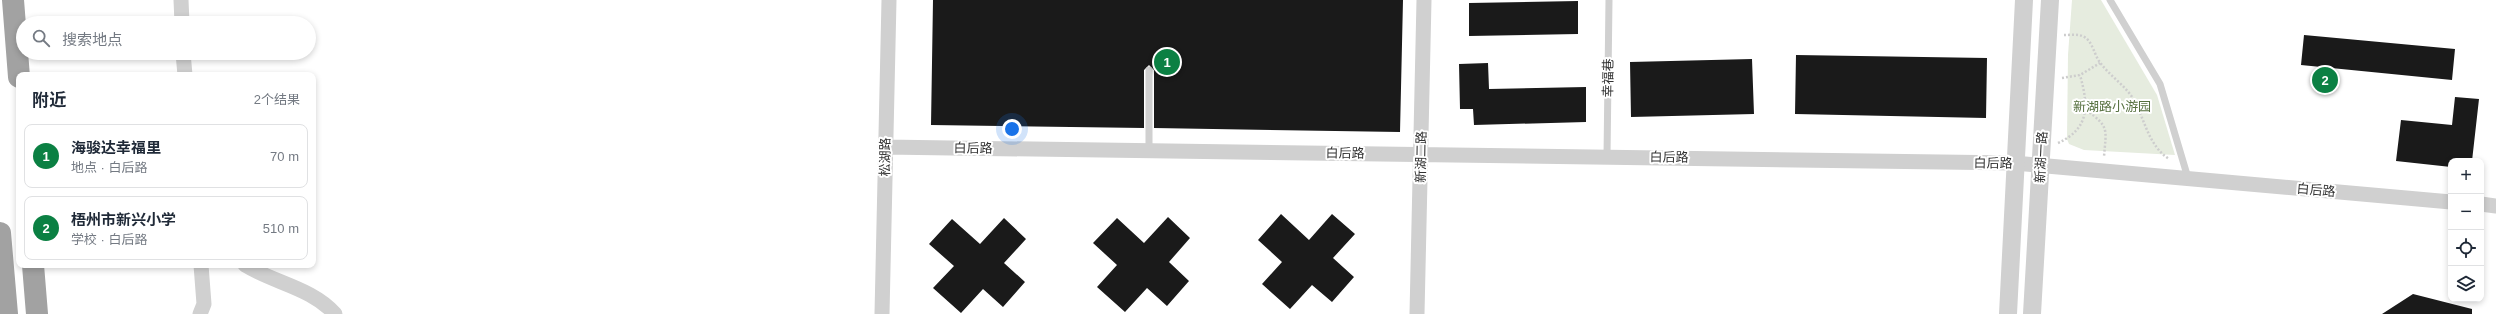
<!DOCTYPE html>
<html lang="zh">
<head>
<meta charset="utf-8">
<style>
	body { margin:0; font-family:Helvetica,"Noto Sans SC",sans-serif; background:#f2f2f3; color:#1f2937 }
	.controls { position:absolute; right:12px; bottom:12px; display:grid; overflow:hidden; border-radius:8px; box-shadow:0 2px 6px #0003 }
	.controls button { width:36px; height:36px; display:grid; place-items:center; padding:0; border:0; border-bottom:1px solid #e0e1e3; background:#fff; color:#1f2937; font:20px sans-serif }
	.you { position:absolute; left:1012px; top:129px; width:14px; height:14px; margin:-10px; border:3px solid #fff; border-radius:50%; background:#1a73e8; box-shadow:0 0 0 6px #1a73e833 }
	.badge { display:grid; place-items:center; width:26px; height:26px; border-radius:50%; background:#0b8043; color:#fff; font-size:13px; font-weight:700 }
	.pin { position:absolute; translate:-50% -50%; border:2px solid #fff; box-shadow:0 1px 4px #0006 }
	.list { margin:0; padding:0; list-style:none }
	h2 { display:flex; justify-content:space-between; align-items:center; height:52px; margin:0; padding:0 16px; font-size:17px }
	h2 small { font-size:13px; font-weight:400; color:#747a83 }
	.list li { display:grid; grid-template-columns:26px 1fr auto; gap:12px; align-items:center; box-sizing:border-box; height:64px; margin:0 8px 8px; padding:0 8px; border:1px solid #e0e1e3; border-radius:8px }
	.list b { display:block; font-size:15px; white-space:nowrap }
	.list p { margin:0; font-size:13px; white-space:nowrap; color:#747a83 }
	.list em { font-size:13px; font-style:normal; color:#747a83 }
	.icon { flex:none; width:22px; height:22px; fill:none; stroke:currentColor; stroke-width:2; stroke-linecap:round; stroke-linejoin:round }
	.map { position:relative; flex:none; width:2496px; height:314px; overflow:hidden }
	.search { position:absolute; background:#fff; box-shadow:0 2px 6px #0003; left:16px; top:16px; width:300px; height:44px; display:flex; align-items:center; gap:10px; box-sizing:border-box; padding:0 14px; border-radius:22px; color:#747a83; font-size:15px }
	.panel { position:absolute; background:#fff; box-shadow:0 2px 6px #0003; left:16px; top:72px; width:300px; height:196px; border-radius:8px }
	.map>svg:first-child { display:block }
</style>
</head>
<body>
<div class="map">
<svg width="2496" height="314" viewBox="0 0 2496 314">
	<rect width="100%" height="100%" fill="#fff"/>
	<path fill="#e6ecdf" d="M2072,0H2101L2157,95L2175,155L2084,150L2069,144L2067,139L2068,55Z"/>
	<path fill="#1a1a1a" d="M933,0H1403L1400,132L1154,128V70L1149,65L1144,70V128L931,125Z
		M1578,1V34L1469,36V3Z
		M2304,35L2455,49L2452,80L2301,65Z
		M1796,55L1987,58L1986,118L1795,114Z
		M1752,59L1754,114L1631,117L1630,62Z
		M1488,63L1489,89L1586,87V122L1474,125L1473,109H1460L1459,64Z
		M2455,97L2479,99L2472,161H2451V167L2396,161L2401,120L2452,125Z
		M1281,214L1309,240L1332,214L1355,234L1333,258L1354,277L1332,302L1312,285L1290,309L1262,284L1282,262L1258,240Z
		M1168,217L1190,238L1169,262L1189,281L1167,306L1147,288L1125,312L1097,287L1117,265L1093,243L1117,218L1144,243Z
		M1004,218L1026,239L1004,263L1025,282L1003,307L983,289L961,313L933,288L954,266L929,244L952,219L980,244Z
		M2413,294L2472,309V314H2382Z"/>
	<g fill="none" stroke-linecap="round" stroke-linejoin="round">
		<path stroke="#cdcdcd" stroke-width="2.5" stroke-dasharray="2 2" stroke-linecap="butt" d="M2064,35C2070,35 2077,34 2082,36C2092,39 2094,54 2099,61C2109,76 2127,86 2135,102C2145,121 2149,146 2169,159
			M2062,78L2080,75L2100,63
			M2086,110C2110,127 2106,129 2104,157
			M2058,143C2091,128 2088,104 2080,75"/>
		<path stroke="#d0d0d0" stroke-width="7" d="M2110,0L2160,84L2188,178
			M1149,150V70
			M1607,156L1609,0"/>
		<path stroke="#d0d0d0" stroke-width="15" d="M181,0L182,23
			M183,53L185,75
			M885,147L2014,163L2451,202
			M2481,204L2496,206
			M245,265C274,283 312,288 335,314
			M200,314L204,304L201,265
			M882,314L889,0
			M1417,314L1424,0"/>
		<path stroke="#d0d0d0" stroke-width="18" d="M2008,314L2024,0
			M2032,314L2050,0"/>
		<path stroke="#a2a2a2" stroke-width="22" d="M13,0L19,77
			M0,233L7,314
			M33,265L37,314"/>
	</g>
	<g text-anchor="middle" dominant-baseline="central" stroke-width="4" stroke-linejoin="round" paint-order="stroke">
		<g font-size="13" fill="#333" stroke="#fff">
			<text transform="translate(1608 78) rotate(-89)">幸福巷</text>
			<text transform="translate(973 148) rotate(1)">白后路</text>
			<text transform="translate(1345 153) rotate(1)">白后路</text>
			<text transform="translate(885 157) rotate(-89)">松湖路</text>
			<text transform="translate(1421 157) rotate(-89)">新湖二路</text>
			<text transform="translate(1669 157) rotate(1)">白后路</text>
			<text transform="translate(2041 157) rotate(-87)">新湖一路</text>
			<text transform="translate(1993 163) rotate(1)">白后路</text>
			<text transform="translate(2316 190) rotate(5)">白后路</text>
		</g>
		<g font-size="13" fill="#56703f" stroke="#fff">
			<text x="2112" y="106">新湖路小游园</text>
		</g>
	</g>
</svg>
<div class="controls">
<button>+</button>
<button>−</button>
<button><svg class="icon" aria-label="locate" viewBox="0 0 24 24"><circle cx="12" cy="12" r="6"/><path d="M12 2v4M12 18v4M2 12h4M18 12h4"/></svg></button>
<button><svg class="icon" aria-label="layers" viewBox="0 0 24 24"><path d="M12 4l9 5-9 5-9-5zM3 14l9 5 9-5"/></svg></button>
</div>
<div class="you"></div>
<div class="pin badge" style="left:1167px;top:62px">1</div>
<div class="pin badge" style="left:2325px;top:80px">2</div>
<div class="search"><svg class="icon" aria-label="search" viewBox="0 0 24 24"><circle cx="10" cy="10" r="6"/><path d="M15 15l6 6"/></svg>搜索地点</div>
<section class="panel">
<h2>附近<small>2个结果</small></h2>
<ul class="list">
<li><span class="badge">1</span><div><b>海骏达幸福里</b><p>地点 · 白后路</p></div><em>70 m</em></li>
<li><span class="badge">2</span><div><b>梧州市新兴小学</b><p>学校 · 白后路</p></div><em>510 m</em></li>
</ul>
</section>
</div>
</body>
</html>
